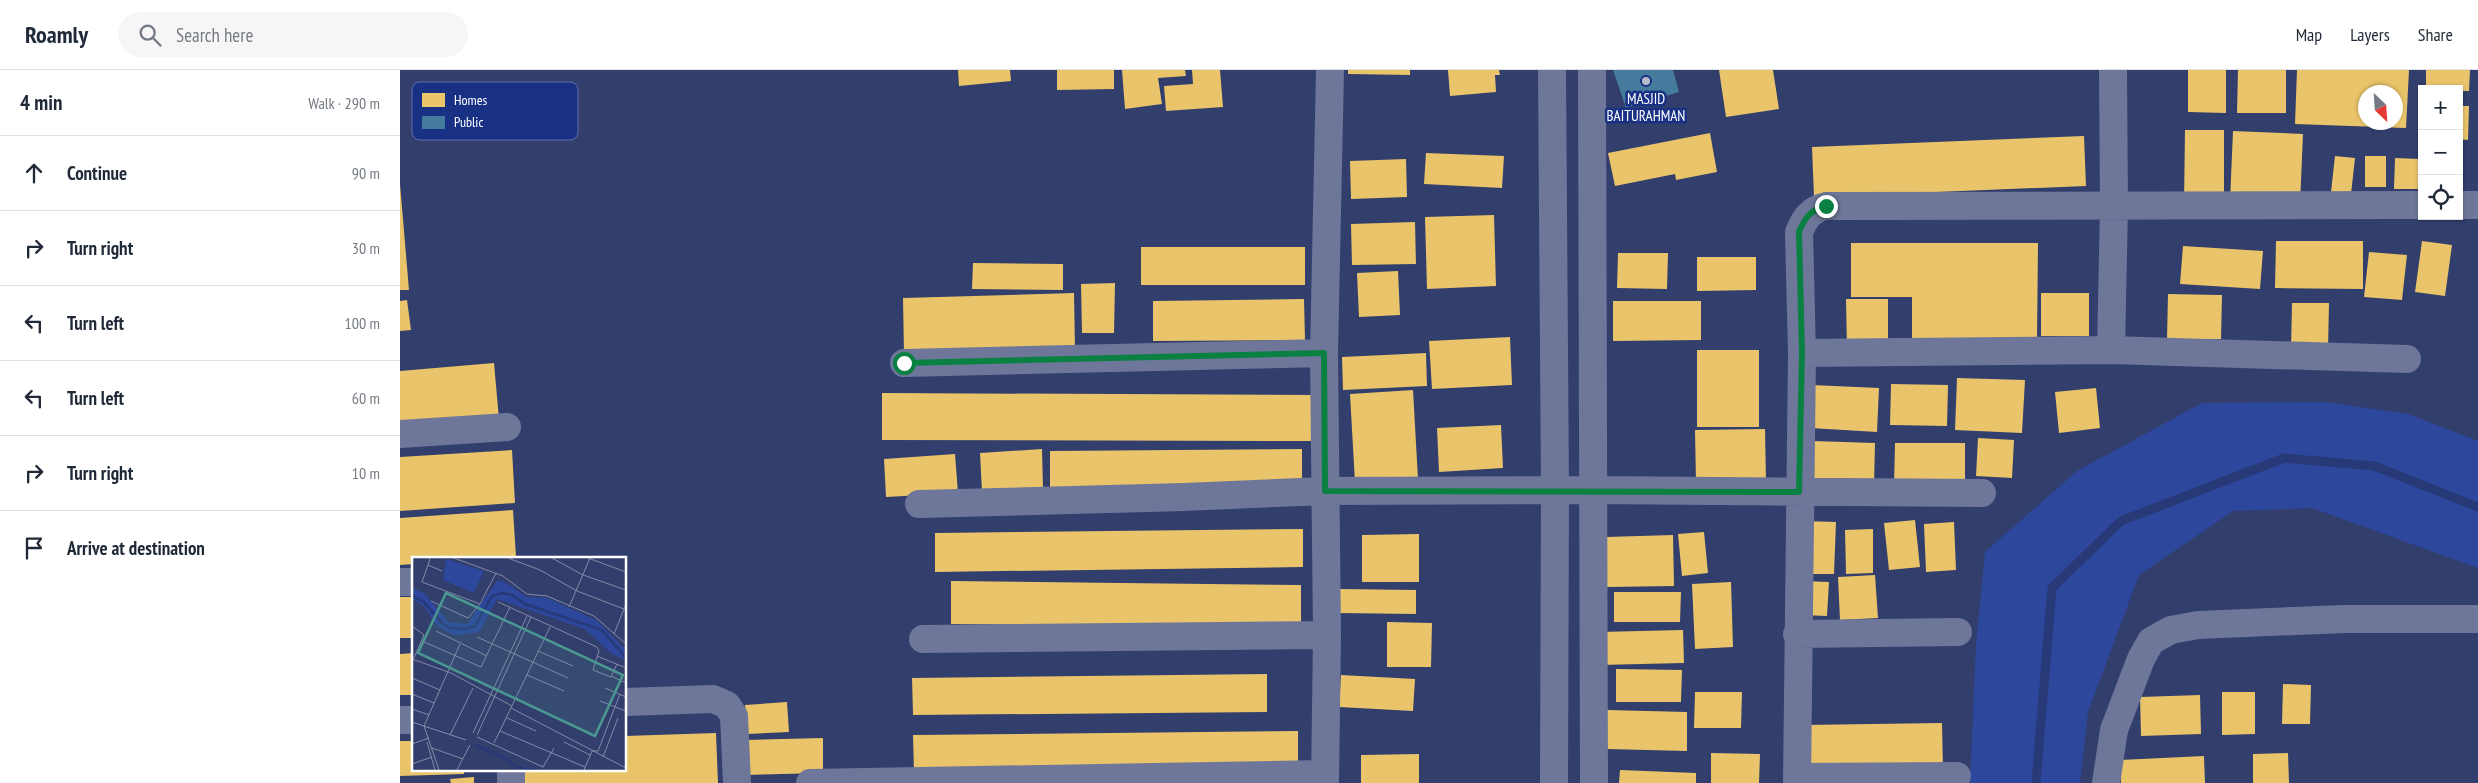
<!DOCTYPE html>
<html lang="en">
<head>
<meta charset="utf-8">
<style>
	body { margin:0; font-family:"PT Sans Narrow",sans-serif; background:#f6f6f7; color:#1f2937 }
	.controls { position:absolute; right:15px; top:15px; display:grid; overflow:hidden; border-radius:0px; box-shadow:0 1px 4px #0004 }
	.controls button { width:45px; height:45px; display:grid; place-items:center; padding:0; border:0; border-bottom:1px solid #e0e1e3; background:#fff; color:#1f2937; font:25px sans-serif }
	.compass { position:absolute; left:1958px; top:15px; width:45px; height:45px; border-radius:50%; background:#fff; box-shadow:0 1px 4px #0004; rotate:155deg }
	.stop { position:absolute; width:15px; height:15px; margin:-11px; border:4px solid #0b8043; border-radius:50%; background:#fff }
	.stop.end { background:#0b8043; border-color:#fff; box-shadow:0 1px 5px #0008 }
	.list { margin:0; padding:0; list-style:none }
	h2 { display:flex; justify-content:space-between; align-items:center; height:65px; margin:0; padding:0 20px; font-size:21px }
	h2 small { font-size:16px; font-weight:400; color:#747a83 }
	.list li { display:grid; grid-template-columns:32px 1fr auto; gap:15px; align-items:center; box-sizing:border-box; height:75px; padding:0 20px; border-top:1px solid #e0e1e3 }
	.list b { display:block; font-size:19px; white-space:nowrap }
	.list em { font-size:16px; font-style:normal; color:#747a83 }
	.icon { flex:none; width:28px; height:28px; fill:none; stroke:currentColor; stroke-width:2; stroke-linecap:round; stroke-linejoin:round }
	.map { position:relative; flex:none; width:2078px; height:713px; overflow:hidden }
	header { display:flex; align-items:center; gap:30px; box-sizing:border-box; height:70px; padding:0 25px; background:#fff; border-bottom:1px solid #e0e1e3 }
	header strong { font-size:24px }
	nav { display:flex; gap:28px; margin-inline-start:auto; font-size:18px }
	.search { width:350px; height:45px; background:#f6f6f7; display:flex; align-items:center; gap:12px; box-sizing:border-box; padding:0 18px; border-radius:28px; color:#747a83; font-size:19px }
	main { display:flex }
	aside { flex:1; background:#fff }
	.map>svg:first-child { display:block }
</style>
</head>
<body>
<header>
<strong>Roamly</strong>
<div class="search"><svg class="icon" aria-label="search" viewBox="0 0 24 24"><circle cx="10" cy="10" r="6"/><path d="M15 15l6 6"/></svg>Search here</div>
<nav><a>Map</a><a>Layers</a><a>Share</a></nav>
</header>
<main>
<aside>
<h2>4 min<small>Walk · 290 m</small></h2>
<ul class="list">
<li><svg class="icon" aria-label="ahead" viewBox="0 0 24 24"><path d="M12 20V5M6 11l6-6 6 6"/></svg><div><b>Continue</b></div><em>90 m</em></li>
<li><svg class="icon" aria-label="right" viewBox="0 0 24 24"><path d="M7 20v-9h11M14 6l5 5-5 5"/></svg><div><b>Turn right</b></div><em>30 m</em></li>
<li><svg class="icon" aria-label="left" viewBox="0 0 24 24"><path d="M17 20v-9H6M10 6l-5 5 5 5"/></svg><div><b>Turn left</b></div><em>100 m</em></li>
<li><svg class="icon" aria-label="left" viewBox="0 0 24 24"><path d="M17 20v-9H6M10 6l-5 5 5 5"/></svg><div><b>Turn left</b></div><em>60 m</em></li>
<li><svg class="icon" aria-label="right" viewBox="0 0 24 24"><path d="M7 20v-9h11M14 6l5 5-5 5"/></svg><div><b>Turn right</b></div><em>10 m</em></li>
<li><svg class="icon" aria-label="arrive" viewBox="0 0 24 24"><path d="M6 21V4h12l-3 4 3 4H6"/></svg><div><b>Arrive at destination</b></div></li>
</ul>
</aside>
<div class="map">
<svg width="2078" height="713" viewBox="0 0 2078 713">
	<rect width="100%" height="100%" fill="#323e6c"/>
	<path fill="#2c479c" d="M1926,332L2008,344L2078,371V498L1912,438L1833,441L1739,505L1688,642L1680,713H1570L1576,575L1585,482L1677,401L1802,333Z"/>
	<path fill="#e9c46a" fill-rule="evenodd" d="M558,0H610L611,11L559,16Z
		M657,0H714V19L657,20Z
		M722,0H785L786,6L758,8L762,34L725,39Z
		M792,0H820L823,37L766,41L764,16L793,14Z
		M948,0H1010V5L948,4Z
		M1048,0H1099L1100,5H1095L1096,22L1050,26Z
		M1319,0H1373L1379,39L1326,47Z
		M1788,0H1826V43L1788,42Z
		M1838,0H1886V43H1837Z
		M1897,0H2009L2006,58L1895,54ZM1966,22H1996V52H1966Z
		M2026,0H2070L2069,21H2059V19H2026Z
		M2059,36H2069L2068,70L2059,69Z
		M1785,60H1824V134H1784Z
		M1833,61L1903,64L1900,134L1830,131Z
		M1310,63L1317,102L1276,110L1275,104L1215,116L1208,83Z
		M1684,66L1686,116L1414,127L1412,77Z
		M1026,83L1104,86L1102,118L1024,114Z
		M1935,86L1955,88L1951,124L1931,122Z
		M1965,86H1986V117H1965Z
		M1995,88L2019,89L2018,119H1994Z
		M1006,89L1007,127L951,129L950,91Z
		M0,114L9,220H0Z
		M1094,145L1096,216L1027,219L1025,147Z
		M1015,152L1016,194L952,195L951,154Z
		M1876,171H1963V219L1875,218Z
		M2022,171L2052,175L2045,226L2015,222Z
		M1451,173H1638L1637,272L1512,273V227H1451Z
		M1783,176L1863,181L1860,219L1780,214Z
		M741,177H905V215H741Z
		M1969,182L2007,185L2002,230L1964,227Z
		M1218,183H1268L1267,219L1217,218Z
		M1297,187H1356V220L1297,221Z
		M573,193L663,194V220L572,219Z
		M998,201L1000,245L959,247L957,203Z
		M715,213L714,263H682L681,214Z
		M674,223L675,280L504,285L503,228Z
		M1641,223H1689V266H1641Z
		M1768,224L1822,225L1821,269H1767Z
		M904,229L905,270L753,271V231Z
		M1446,229H1488V279H1447Z
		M7,230L11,260L0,261V231Z
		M1213,231H1301V270L1213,271Z
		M1892,233H1929L1928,279H1891Z
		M1110,267L1112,315L1032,319L1029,271Z
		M1297,280H1359V357H1297Z
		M1026,283L1027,316L943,320L942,287Z
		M94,293L99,349L0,357V301Z
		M1557,308L1625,310L1622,363L1555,360Z
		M1491,314L1548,315L1547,356L1490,355Z
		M1412,315L1479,318L1477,362L1410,358Z
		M1696,318L1700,358L1659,363L1655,322Z
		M1013,320L1018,409L955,413L950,324Z
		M482,323L914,325L913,371L482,370Z
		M1101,355L1103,398L1039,402L1037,358Z
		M1365,359L1366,412L1296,413L1295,360Z
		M1578,368L1614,370L1612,408L1576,406Z
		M1412,371L1475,373L1474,416L1411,414Z
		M1495,373H1565V417H1494Z
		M642,379L643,418L582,422L580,383Z
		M902,379V419L650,421V381Z
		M112,380L115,433L0,441V387Z
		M555,384L558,423L486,427L484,389Z
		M113,440L116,487L14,488V494L0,495V448Z
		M1515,450L1520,497L1489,500L1484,453Z
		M1403,451L1436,452L1434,504H1401Z
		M1554,452L1556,500L1526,502L1524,454Z
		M903,459V497L535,502V463Z
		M1473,459V503L1446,504L1445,460Z
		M1304,462L1308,503L1282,506L1278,464Z
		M1019,464V512H962V465Z
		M1273,465L1274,516L1207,517L1206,467Z
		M1475,505L1478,548L1440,550L1438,507Z
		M551,511L901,515V557L551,554Z
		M1404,511L1429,512L1427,546L1403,545Z
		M1331,512L1333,577L1295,579L1292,514Z
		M939,519L1016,520V544L938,543Z
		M1214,522H1281L1280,552H1214Z
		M0,527H14V568H0Z
		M987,552L1032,553L1031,597H987Z
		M1283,560L1284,593L1199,595L1198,562Z
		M14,583V625H0V584Z
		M1216,599L1282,600L1281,632H1216Z
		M867,604V642L513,645L512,608Z
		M941,605L1015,609L1013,641L939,637Z
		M1883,614L1911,615L1910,654H1882Z
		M1295,622H1342L1341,658H1294Z
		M1822,622H1855V664L1822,665Z
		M1800,625L1801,664L1741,666L1740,627Z
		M387,632L389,662L347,664L345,635Z
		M1207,640L1287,642V681L1206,679Z
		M1542,653L1543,700L1403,702V655Z
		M898,661V700L514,703L513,665Z
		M316,663L318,713H116L115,699H225V666Z
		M423,668V703L345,705L344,670Z
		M0,671H14V699H64V704L0,706Z
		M1311,683L1360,684L1359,713H1311Z
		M1888,683L1889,713H1853V684Z
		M1019,684V713H961V685Z
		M1804,686L1805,713H1721L1720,690Z
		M1220,700L1296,703V713H1219Z
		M74,707V713H51L50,709Z"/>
	<path fill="#457b9d" d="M1213,0H1273L1279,22L1226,38Z"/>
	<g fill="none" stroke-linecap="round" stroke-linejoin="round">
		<path stroke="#273976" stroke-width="9" d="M1636,713L1652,518L1721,451L1884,388L1974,396L2078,437"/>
		<path stroke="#6e779a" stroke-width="28" d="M1152,0L1155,421L1154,713
			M1192,0L1194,713
			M2059,135H2078
			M1711,280L1714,136L1713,0
			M1402,283L1711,280L2007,289
			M504,293L924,283
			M0,364L107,357
			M519,434L784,427L925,421L1191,420L1582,423
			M0,512H14
			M1397,564L1558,562
			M523,569L927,565
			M225,632L313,629L327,635L334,646L337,713
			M0,650H14
			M1397,707L1557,706
			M111,713V699
			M410,713L924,704
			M925,713L927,565L924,283L930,0
			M1397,713L1402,283L1399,162C1405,148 1410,140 1426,136L2022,135
			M1706,713L1714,660L1741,589L1751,571L1771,560L1798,555L1944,549H2078"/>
	</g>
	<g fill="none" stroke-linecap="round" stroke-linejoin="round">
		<path stroke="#0b8043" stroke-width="6" d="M504,293L924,283L925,421L1399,422L1402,283L1399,162C1405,148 1410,140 1426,136"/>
	</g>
	<circle fill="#b7bbcc" stroke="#193185" stroke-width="2" cx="1246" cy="11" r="5"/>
	<g text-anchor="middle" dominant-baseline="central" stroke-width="5" stroke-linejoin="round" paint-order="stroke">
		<g font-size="15" fill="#fff" stroke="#193185">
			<text x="1246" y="28">MASJID<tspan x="1246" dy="17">BAITURAHMAN</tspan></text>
		</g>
	</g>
	<g transform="translate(12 487)">
		<rect width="214" height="214" fill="#323e6c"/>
		<path d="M34,2L72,14L62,36L31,23ZM85,24H91L115,40L135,41L184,63L214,93V104L199,96L173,72L85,42L67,75L43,79L26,70L12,49L0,42V31L12,36L37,65L55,67Z" fill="#2c479c"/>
		<path fill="none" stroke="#273976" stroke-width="2.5" d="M0,39L11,44L31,67L38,71L54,72L63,69L80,39L90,36L100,38L113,47L190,73L214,101M63,188L91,200L105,210L124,213"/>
		<path fill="none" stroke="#848ba7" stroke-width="1" d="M18,1L16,8L30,14M42,1L91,19L115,37L135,39L182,59L214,87M96,1L128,13L165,34L212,52M140,1L171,18L214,33M176,1L214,15M16,8L10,25L68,47M19,44L56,61L68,47L84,16M86,45L185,90L187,94L181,113L199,120L205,107M157,50L178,1M78,57L92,63M0,69L12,78L1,103M24,74L75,99M202,77L214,47M65,80L156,121M132,82L182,104M10,84L69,110L98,50M126,94L161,109M185,99L214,111M0,102L39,116L100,149M115,118L152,134M199,119L214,126M0,121L28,133M193,131L214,140M0,137L22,146M188,144L214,154M99,151L214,211M0,152L17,158M95,161L124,174M0,165L54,183M88,174L173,210M61,176L115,59M38,178L61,131M65,178L119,60M65,180L131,210L142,191M15,185L23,213M152,185L178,198M82,186L138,70M0,187L17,181M20,191L51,202M191,200L206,161M0,207L20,200M27,213L12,169L48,87M45,213L58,188M172,213L180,194H186L208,137"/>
		<path fill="#4b9892" fill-opacity="0.15" stroke="#4b9892" stroke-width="2.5" d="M34,36L211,118L183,179L6,96Z"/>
		<rect width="214" height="214" fill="none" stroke="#fff" stroke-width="2.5"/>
	</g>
	<rect x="12" y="12" width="166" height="58" rx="8" fill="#193185" stroke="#5e6faa" stroke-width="1"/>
	<rect x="22" y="23" width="23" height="14" fill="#e9c46a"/>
	<rect x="22" y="46" width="23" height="13" fill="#457b9d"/>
	<g font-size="14" fill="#fff">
		<text x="54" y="35">Homes</text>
		<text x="54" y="57">Public</text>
	</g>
</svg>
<div class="controls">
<button>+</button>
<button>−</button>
<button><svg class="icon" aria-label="locate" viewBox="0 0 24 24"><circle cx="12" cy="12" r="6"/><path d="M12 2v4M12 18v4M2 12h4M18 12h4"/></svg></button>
</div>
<svg class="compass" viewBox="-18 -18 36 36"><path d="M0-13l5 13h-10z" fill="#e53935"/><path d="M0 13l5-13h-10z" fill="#747a83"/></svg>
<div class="stop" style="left:504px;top:293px"></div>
<div class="stop end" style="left:1426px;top:136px"></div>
</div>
</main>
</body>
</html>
